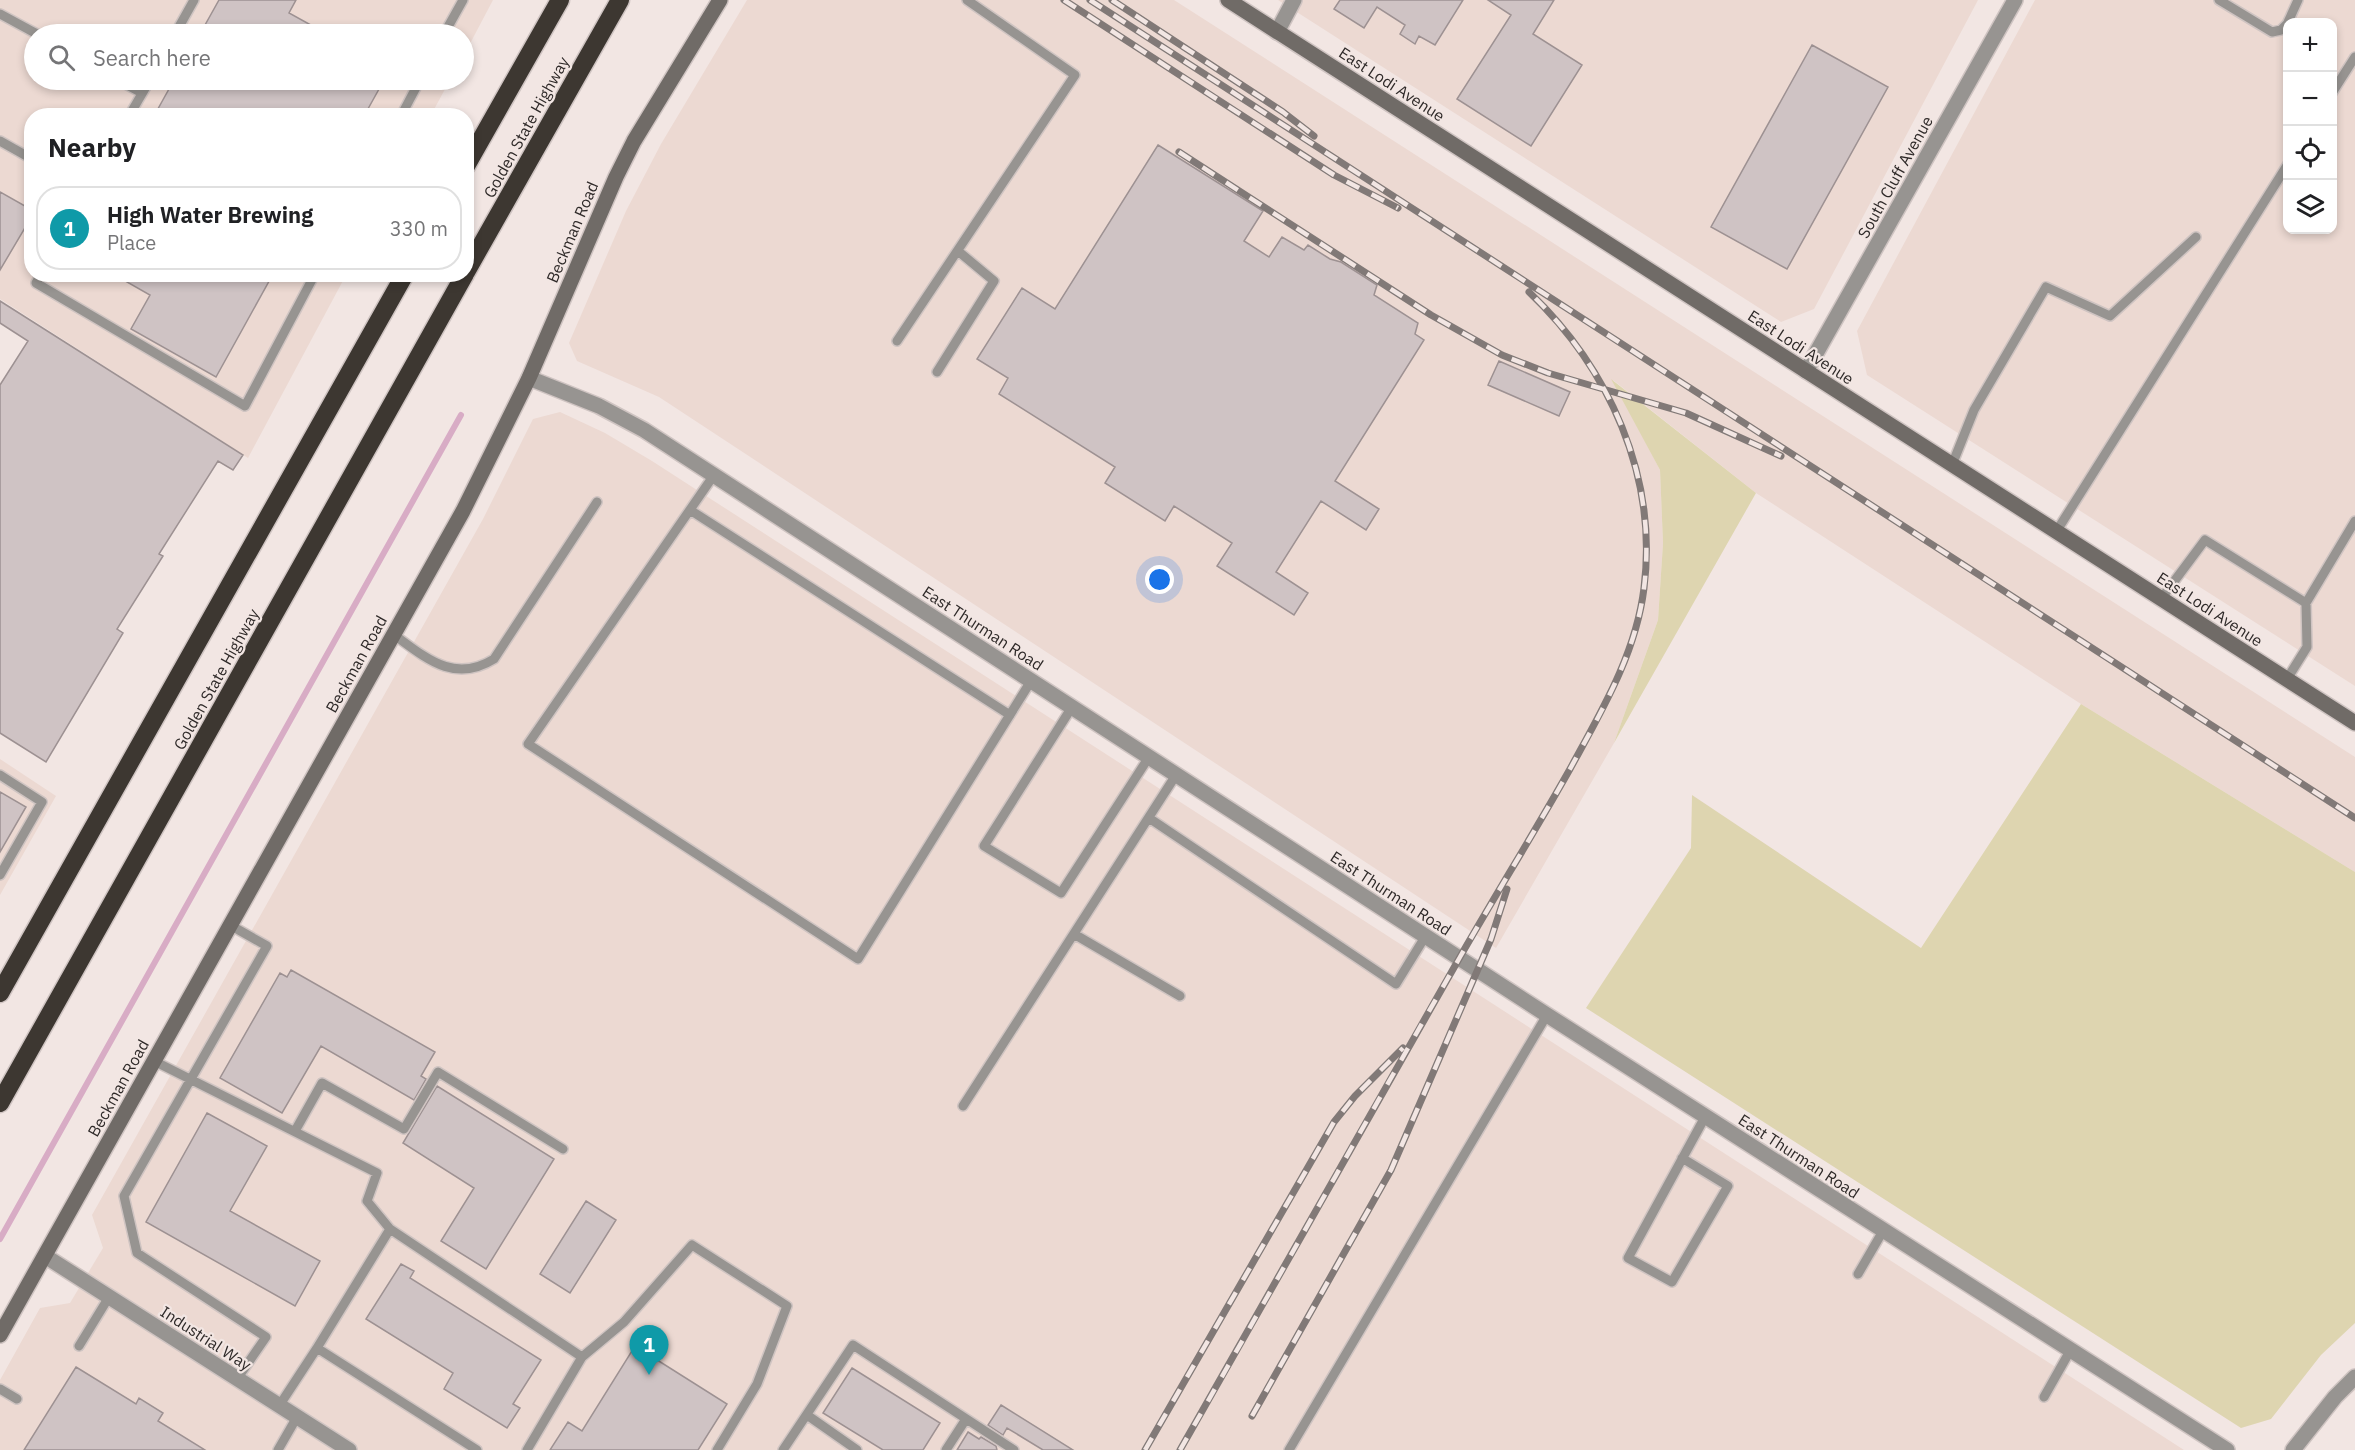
<!DOCTYPE html>
<html lang="en">
<head>
<meta charset="utf-8">
<style>
	body { margin:0; font-family:"IBM Plex Sans",sans-serif; background:#f6f6f6; color:#202124 }
	.controls { position:absolute; right:18px; top:18px; display:grid; overflow:hidden; border-radius:12px; box-shadow:0 3px 9px #0003 }
	.controls button { width:54px; height:54px; display:grid; place-items:center; padding:0; border:0; border-bottom:2px solid #e0e0e0; background:#fff; color:#202124; font:30px sans-serif }
	.you { position:absolute; left:1160px; top:580px; width:21px; height:21px; margin:-15px; border:4px solid #fff; border-radius:50%; background:#1a73e8; box-shadow:0 0 0 9px #1a73e833 }
	.badge { display:grid; place-items:center; width:39px; height:39px; border-radius:50%; background:#7c3aed; color:#fff; font-size:20px; font-weight:700 }
	.pin { position:absolute; translate:-50% -50px; filter:drop-shadow(0 2px 3px #0008) }
	.pin::after { content:''; position:absolute; top:32px; width:21px; height:18px; background:inherit; clip-path:polygon(0 0,100% 0,50% 100%) }
	.list { margin:0; padding:0; list-style:none }
	h2 { display:flex; justify-content:space-between; align-items:center; height:78px; margin:0; padding:0 24px; font-size:26px }
	h2 small { font-size:20px; font-weight:400; color:#757577 }
	.list li { display:grid; grid-template-columns:39px 1fr auto; gap:18px; align-items:center; box-sizing:border-box; height:84px; margin:0 12px 12px; padding:0 12px; border:2px solid #e0e0e0; border-radius:24px }
	.list b { display:block; font-size:22px; white-space:nowrap }
	.list p { margin:0; font-size:20px; white-space:nowrap; color:#757577 }
	.list em { font-size:20px; font-style:normal; color:#757577 }
	.icon { flex:none; width:33px; height:33px; fill:none; stroke:currentColor; stroke-width:2; stroke-linecap:round; stroke-linejoin:round }
	.map { position:relative; flex:none; width:2355px; height:1450px; overflow:hidden }
	.search { position:absolute; background:#fff; box-shadow:0 3px 9px #0003; left:24px; top:24px; width:450px; height:66px; display:flex; align-items:center; gap:15px; box-sizing:border-box; padding:0 21px; border-radius:33px; color:#757577; font-size:22px }
	.panel { position:absolute; background:#fff; box-shadow:0 3px 9px #0003; left:24px; top:108px; width:450px; height:174px; border-radius:24px }
	.map>svg:first-child { display:block }
</style>
</head>
<body>
<div class="map">
<svg width="2355" height="1450" viewBox="0 0 2355 1450">
	<rect width="100%" height="100%" fill="#f2e6e3"/>
	<path fill="#ecd9d2" fill-rule="evenodd" d="M0,0H493L464,55V34H34V80H450L431,115L32,116V274L346,275L248,458L0,299Z
		M747,0H1174L2355,757V872L2081,704L1756,493L1613,380L1660,470L1663,543L1658,620L1614,743L1496,948L659,397L577,361L569,343L626,211L661,144Z
		M1278,0H1978L1814,309L1781,322Z
		M2035,0H2355V686L1867,375L1857,331ZM2288,22H2332V230H2288Z
		M560,412L605,433L652,461L2184,1450H0V1380L40,1308L70,1303L103,1248L92,1215L483,519L533,419Z
		M0,759L56,796L0,895Z"/>
	<path fill="#ded5b0" d="M1611,379L1756,493L1614,743L1658,620L1663,543L1660,470Z
		M2081,704L2355,872V1323L2321,1355L2271,1419L2241,1428L1586,1008L1691,848L1692,795L1921,948Z"/>
	<g fill="none" stroke-linecap="round" stroke-linejoin="round">
		<path stroke="#d8acc5" stroke-width="6" d="M0,1239L461,415"/>
	</g>
	<path fill="#cfc3c4" stroke="#9d9192" stroke-width="1.5" d="M219,0H296L289,13L327,34H200Z
		M1340,0H1463L1435,45L1419,36L1415,44L1400,34L1405,25L1377,7L1364,28L1334,9Z
		M1488,0H1554L1533,34L1582,65L1531,146L1457,99L1511,15Z
		M1812,45L1888,87L1787,269L1711,227Z
		M174,80H384L364,116H154Z
		M1158,145L1263,211L1244,241L1269,257L1282,237L1304,250L1308,245L1330,259L1341,262L1377,285L1374,295L1418,323L1415,334L1424,340L1335,481L1379,509L1366,530L1321,501L1276,572L1308,593L1294,615L1217,566L1232,543L1174,506L1165,521L1105,483L1115,467L999,394L1008,378L977,359L1022,288L1055,309Z
		M0,192L32,210V216L0,270Z
		M113,274H273L216,377L131,329L150,295Z
		M0,301L243,455L233,470L218,461L159,554L163,556L117,629L123,633L46,762L0,733V385L28,341L0,323Z
		M1499,361L1570,392L1559,416L1488,385Z
		M0,792L26,807L0,852Z
		M291,970L435,1052L421,1076L426,1079L414,1100L321,1046L282,1113L220,1078L280,973L287,977Z
		M437,1086L554,1159L486,1269L441,1241L474,1188L403,1143Z
		M207,1113L267,1146L230,1211L320,1261L295,1306L146,1222Z
		M586,1201L616,1220L570,1293L540,1274Z
		M401,1264L414,1271L410,1278L541,1360L513,1404L520,1408L507,1428L444,1389L453,1373L366,1319Z
		M635,1346L727,1404L698,1450H550L568,1422L582,1431Z
		M76,1367L136,1404L139,1398L163,1413L158,1421L205,1450H24Z
		M852,1368L940,1423L923,1450H883L823,1413Z
		M1001,1405L1073,1450H1043L1007,1428L1003,1435L988,1425Z
		M968,1432L979,1439L981,1437L996,1446L997,1450H957Z"/>
	<g fill="none" stroke-linecap="round" stroke-linejoin="round">
		<g stroke="#cfc4c2" stroke-width="12">
			<path id="lane" d="M2219,0L2272,32L2281,30L2288,23
				M0,14L37,34
				M2288,22L2298,0
				M175,34L194,0
				M444,34L463,0
				M118,80L142,93
				M2332,93L2355,57
				M129,116L150,80
				M401,116L420,80
				M0,141L32,159
				M41,274L36,283L245,406L315,274
				M897,341L1075,75L967,0
				M937,372L994,281L958,251
				M1952,465L1974,410L2046,287L2110,316L2196,237
				M714,475L528,744L858,959L1031,681
				M690,510L1010,715
				M2056,532L2288,164
				M2161,599L2205,540L2306,603L2307,647L2287,679
				M2306,603L2355,521
				M393,634C426,658 454,684 494,659L597,502
				M1072,707L984,846L1061,893L1149,757
				M0,775L42,802L0,875
				M1149,818L1396,984L1425,937
				M230,925L267,946L124,1196L137,1253L266,1337L237,1379
				M1074,934L1180,996
				M154,1061L377,1173L367,1201L390,1229
				M963,1106L1176,775
				M295,1131L322,1083L404,1129L438,1072L563,1149
				M1682,1158L1728,1186L1672,1282L1628,1258L1705,1117
				M1858,1274L1883,1231
				M79,1346L109,1297
				M317,1348L390,1229L582,1357L527,1450
				M582,1357L624,1322L692,1245L787,1306L757,1384L717,1450
				M0,1389L17,1399
				M2044,1397L2070,1351
				M279,1406L317,1348L477,1450
				M807,1415L857,1450
				M278,1450L297,1417
				M783,1450L853,1345L1014,1450
				M946,1450L966,1419
				M1289,1450L1547,1015"/>
		</g>
		<g stroke="#cfc4c2" stroke-width="18">
			<path id="street" d="M1277,32L1294,0
				M1806,371L2015,0
				M529,378L599,406L644,430L1547,1015L2227,1450
				M45,1256L349,1450
				M2293,1450L2335,1397L2355,1377"/>
		</g>
		<g stroke="#cfc4c2" stroke-width="18">
			<path id="secondary" d="M1228,0L2355,723
				M0,1335L463,511L529,378L616,177L634,141L720,0"/>
		</g>
		<g stroke="#cfc4c2" stroke-width="21">
			<path id="highway" d="M466,166L560,0
				M466,272L620,0
				M0,993L405,274
				M0,1103L465,274"/>
		</g>
		<use href="#lane" stroke="#979491" stroke-width="9"/>
		<use href="#street" stroke="#979491" stroke-width="15"/>
		<use href="#secondary" stroke="#706b67" stroke-width="15"/>
		<use href="#highway" stroke="#3d3731" stroke-width="18"/>
		<g stroke="#817977" stroke-width="7">
			<path id="rail" d="M1064,0L1334,175L1398,208
				M1090,0L2355,818
				M1112,0L1283,112L1314,136
				M1179,152L1431,315L1502,355L1548,373L1686,413L1781,456
				M1252,1416L1391,1170L1491,939L1507,889
				M1145,1450L1334,1122L1355,1096L1403,1048
				M1180,1450C1274,1286 1366,1121 1460,957C1496,894 1534,833 1570,769C1601,712 1636,654 1644,588C1658,476 1609,368 1529,292"/>
		</g>
		<use href="#rail" stroke="#f2e6e3" stroke-width="4.5" stroke-dasharray="14" stroke-linecap="butt"/>
	</g>
	<g text-anchor="middle" dominant-baseline="central" stroke-width="4.5" stroke-linejoin="round" paint-order="stroke">
		<g font-size="16" fill="#2f2a29" stroke="#f2e6e3">
			<text transform="translate(1392 84) rotate(33)">East Lodi Avenue</text>
			<text transform="translate(526 127) rotate(-61)">Golden State Highway</text>
			<text transform="translate(1895 177) rotate(-61)">South Cluff Avenue</text>
			<text transform="translate(572 232) rotate(-67)">Beckman Road</text>
			<text transform="translate(1801 347) rotate(33)">East Lodi Avenue</text>
			<text transform="translate(2210 609) rotate(33)">East Lodi Avenue</text>
			<text transform="translate(983 628) rotate(33)">East Thurman Road</text>
			<text transform="translate(356 664) rotate(-61)">Beckman Road</text>
			<text transform="translate(216 679) rotate(-61)">Golden State Highway</text>
			<text transform="translate(1391 893) rotate(33)">East Thurman Road</text>
			<text transform="translate(118 1088) rotate(-61)">Beckman Road</text>
			<text transform="translate(1799 1156) rotate(33)">East Thurman Road</text>
			<text transform="translate(206 1338) rotate(33)">Industrial Way</text>
		</g>
	</g>
</svg>
<div class="controls">
<button>+</button>
<button>−</button>
<button><svg class="icon" aria-label="locate" viewBox="0 0 24 24"><circle cx="12" cy="12" r="6"/><path d="M12 2v4M12 18v4M2 12h4M18 12h4"/></svg></button>
<button><svg class="icon" aria-label="layers" viewBox="0 0 24 24"><path d="M12 4l9 5-9 5-9-5zM3 14l9 5 9-5"/></svg></button>
</div>
<div class="you"></div>
<div class="pin badge" style="left:649px;top:1375px;background:#0f9aa8">1</div>
<div class="search"><svg class="icon" aria-label="search" viewBox="0 0 24 24"><circle cx="10" cy="10" r="6"/><path d="M15 15l6 6"/></svg>Search here</div>
<section class="panel">
<h2>Nearby<small></small></h2>
<ul class="list">
<li><span class="badge" style="background:#0f9aa8">1</span><div><b>High Water Brewing</b><p>Place</p></div><em>330 m</em></li>
</ul>
</section>
</div>
</body>
</html>
